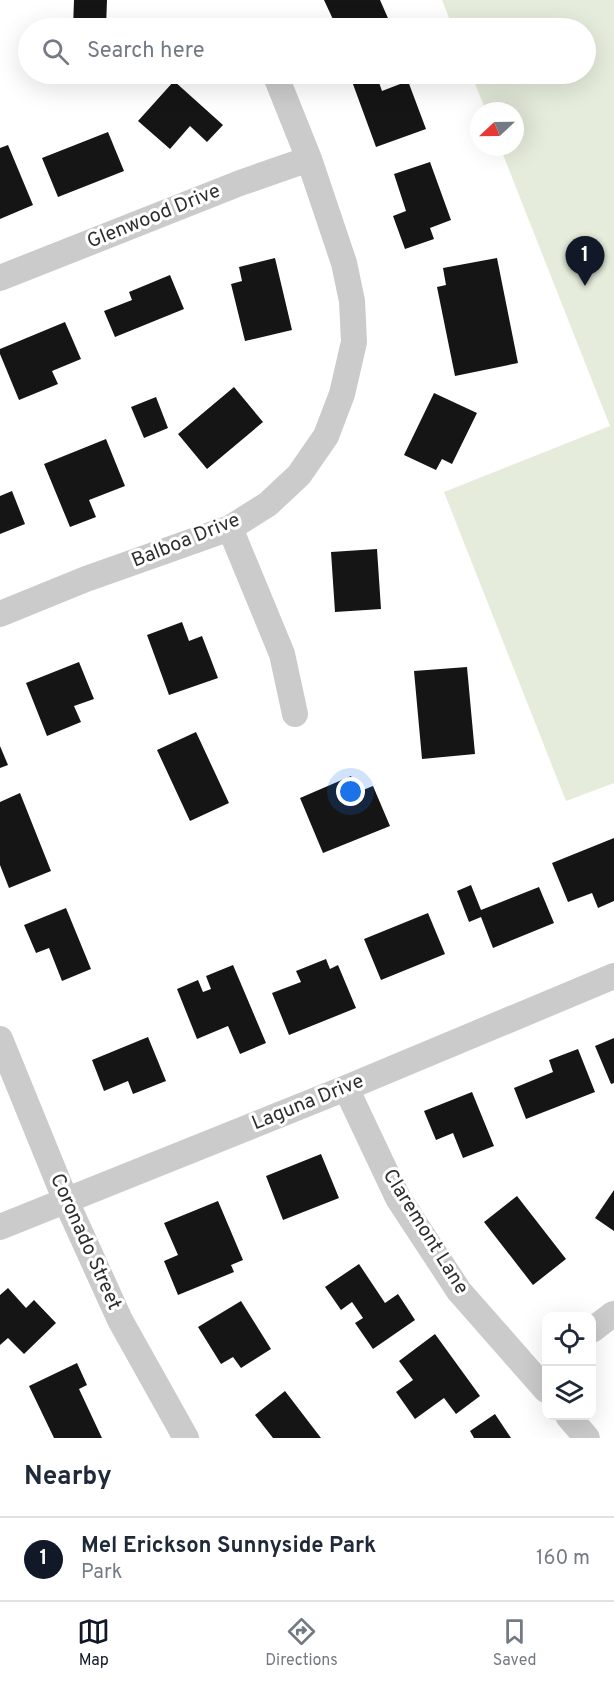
<!DOCTYPE html>
<html lang="en">
<head>
<meta charset="utf-8">
<style>
	body { margin:0; font-family:Overpass,sans-serif; background:#f2f2f3; color:#1f2937 }
	.controls { position:absolute; right:18px; bottom:18px; display:grid; overflow:hidden; border-radius:12px; box-shadow:0 6px 24px #0002 }
	.controls button { width:54px; height:54px; display:grid; place-items:center; padding:0; border:0; border-bottom:2px solid #e0e1e3; background:#fff; color:#1f2937; font:30px sans-serif }
	.compass { position:absolute; left:470px; top:102px; width:54px; height:54px; border-radius:50%; background:#fff; box-shadow:0 6px 24px #0002; rotate:248deg }
	.you { position:absolute; left:351px; top:792px; width:21px; height:21px; margin:-15px; border:4px solid #fff; border-radius:50%; background:#1a73e8; box-shadow:0 0 0 9px #1a73e833 }
	.badge { display:grid; place-items:center; width:39px; height:39px; border-radius:50%; background:#111827; color:#fff; font-size:20px; font-weight:700 }
	.pin { position:absolute; translate:-50% -50px; filter:drop-shadow(0 2px 3px #0008) }
	.pin::after { content:''; position:absolute; top:32px; width:21px; height:18px; background:inherit; clip-path:polygon(0 0,100% 0,50% 100%) }
	.list { margin:0; padding:0; list-style:none }
	h2 { display:flex; justify-content:space-between; align-items:center; height:78px; margin:0; padding:0 24px; font-size:26px }
	h2 small { font-size:20px; font-weight:400; color:#747a83 }
	.list li { display:grid; grid-template-columns:39px 1fr auto; gap:18px; align-items:center; box-sizing:border-box; height:84px; padding:0 24px; border-top:2px solid #e0e1e3 }
	.list b { display:block; font-size:22px; white-space:nowrap }
	.list p { margin:0; font-size:20px; white-space:nowrap; color:#747a83 }
	.list em { font-size:20px; font-style:normal; color:#747a83 }
	.icon { flex:none; width:33px; height:33px; fill:none; stroke:currentColor; stroke-width:2; stroke-linecap:round; stroke-linejoin:round }
	.map { position:relative; flex:none; width:614px; height:1438px; overflow:hidden }
	.search { position:absolute; background:#fff; box-shadow:0 6px 24px #0002; left:18px; right:18px; top:18px; height:66px; display:flex; align-items:center; gap:15px; box-sizing:border-box; padding:0 21px; border-radius:33px; color:#747a83; font-size:22px }
	.sheet { height:162px; background:#fff }
	nav { display:flex; justify-content:space-around; align-items:center; box-sizing:border-box; height:84px; border-top:2px solid #e0e1e3; background:#fff; font-size:16px; color:#747a83 }
	nav a { display:grid; justify-items:center; gap:3px }
	nav .on { color:#111827 }
	.map>svg:first-child { display:block }
</style>
</head>
<body>
<div class="map">
<svg width="614" height="1438" viewBox="0 0 614 1438">
	<rect width="100%" height="100%" fill="#fff"/>
	<path fill="#e5ecdb" d="M442,0H614V783L566,801L444,492L610,426L500,147H515V111H486L471,74H586V28H453Z"/>
	<path fill="#151515" d="M74,0H107L106,28H73Z
		M324,0H380L391,25L384,28H337Z
		M357,74H376L382,91L408,81L426,129L376,147L350,76Z
		M174,81L223,125L207,142L190,126L170,149L138,121Z
		M108,132L124,171L58,197L42,158Z
		M8,145L33,205L0,219V148Z
		M430,162L451,220L430,228L434,239L405,249L393,216L406,211L394,174Z
		M275,258L292,330L245,341L231,284L242,281L239,267Z
		M497,258L518,363L455,376L437,287L446,285L443,268Z
		M170,275L184,309L115,337L104,311L132,300L129,292Z
		M65,322L81,359L52,371L58,384L19,400L0,354V349Z
		M234,387L263,422L207,469L178,434Z
		M434,393L477,413L452,464L442,459L436,470L404,455Z
		M156,397L168,428L144,438L131,407Z
		M106,439L125,486L89,500L96,517L70,527L44,464Z
		M12,491L25,524L0,534V496Z
		M377,549L381,609L335,612L331,552Z
		M182,622L189,641L202,636L218,678L169,695L147,635Z
		M79,662L94,699L74,706L81,722L47,736L26,683Z
		M467,667L475,754L422,759L414,671Z
		M196,732L229,803L190,821L157,750Z
		M0,746L8,765L0,768Z
		M351,776L358,792L373,786L390,826L323,853L300,798Z
		M20,793L51,871L9,888L0,865V802Z
		M614,838V901L598,908L592,893L568,902L552,863Z
		M471,885L481,910L539,887L554,923L493,948L481,917L469,922L457,891Z
		M66,908L91,969L62,981L49,948L36,953L24,925Z
		M428,913L445,954L381,980L364,939Z
		M326,959L330,969L338,965L356,1008L289,1035L272,993L301,982L296,971Z
		M233,965L266,1043L240,1054L228,1026L197,1039L177,989L198,980L203,992L211,989L206,976Z
		M148,1037L166,1081L133,1094L128,1081L104,1091L92,1060Z
		M614,1038V1083L611,1084L595,1046Z
		M578,1049L595,1092L526,1119L514,1088L553,1072L549,1060Z
		M472,1092L494,1146L463,1158L453,1133L436,1140L424,1111Z
		M321,1154L339,1198L283,1220L266,1176Z
		M614,1190V1231L595,1218Z
		M517,1196L566,1259L533,1285L484,1222Z
		M218,1201L243,1260L231,1265L234,1272L178,1295L164,1261L178,1255L164,1223Z
		M359,1264L385,1303L398,1294L415,1320L373,1349L355,1323L363,1318L352,1302L341,1310L325,1287Z
		M8,1288L26,1308L34,1300L56,1323L24,1354L8,1338L0,1345V1295Z
		M241,1301L271,1349L241,1368L233,1357L221,1364L198,1327Z
		M435,1334L480,1396L456,1414L444,1398L415,1419L396,1392L413,1380L399,1361Z
		M77,1363L87,1385L79,1389L102,1438H54L29,1386Z
		M285,1391L321,1438H273L255,1415Z
		M495,1414L511,1438H474L470,1431Z"/>
	<g fill="none" stroke-linecap="round" stroke-linejoin="round">
		<path stroke="#cbcbcb" stroke-width="26" d="M0,278L240,183L309,159
			M230,528L282,654L295,714
			M0,614L86,579L230,528L268,504L299,475L326,436L342,394L354,342L352,301L344,263L309,159L275,74
			M0,1039L66,1201L120,1320L186,1438
			M346,1088L398,1198L459,1291L546,1390
			M0,1227L346,1088L614,976
			M592,1330L613,1314
			M568,1416L587,1438"/>
	</g>
	<g text-anchor="middle" dominant-baseline="central" stroke-width="6" stroke-linejoin="round" paint-order="stroke">
		<g font-size="20" fill="#2e2e2e" stroke="#fff">
			<text transform="translate(154 217) rotate(-22)">Glenwood Drive</text>
			<text transform="translate(186 541) rotate(-22)">Balboa Drive</text>
			<text transform="translate(308 1103) rotate(-22)">Laguna Drive</text>
			<text transform="translate(425 1232) rotate(58)">Claremont Lane</text>
			<text transform="translate(85 1242) rotate(66)">Coronado Street</text>
		</g>
	</g>
</svg>
<div class="controls">
<button><svg class="icon" aria-label="locate" viewBox="0 0 24 24"><circle cx="12" cy="12" r="6"/><path d="M12 2v4M12 18v4M2 12h4M18 12h4"/></svg></button>
<button><svg class="icon" aria-label="layers" viewBox="0 0 24 24"><path d="M12 4l9 5-9 5-9-5zM3 14l9 5 9-5"/></svg></button>
</div>
<svg class="compass" viewBox="-18 -18 36 36"><path d="M0-13l5 13h-10z" fill="#e53935"/><path d="M0 13l5-13h-10z" fill="#747a83"/></svg>
<div class="you"></div>
<div class="pin badge" style="left:585px;top:286px">1</div>
<div class="search"><svg class="icon" aria-label="search" viewBox="0 0 24 24"><circle cx="10" cy="10" r="6"/><path d="M15 15l6 6"/></svg>Search here</div>
</div>
<section class="sheet">
<h2>Nearby<small></small></h2>
<ul class="list">
<li><span class="badge">1</span><div><b>Mel Erickson Sunnyside Park</b><p>Park</p></div><em>160 m</em></li>
</ul>
</section>
<nav>
<a class="on"><svg class="icon" aria-label="map" viewBox="0 0 24 24"><path d="M3 6l6-2 6 2 6-2v14l-6 2-6-2-6 2zM9 4v14M15 6v14"/></svg>Map</a>
<a><svg class="icon" aria-label="directions" viewBox="0 0 24 24"><path d="M12 3l9 9-9 9-9-9zM9 14v-3h6M13 9l2 2-2 2"/></svg>Directions</a>
<a><svg class="icon" aria-label="saved" viewBox="0 0 24 24"><path d="M7 4h10v16l-5-4-5 4z"/></svg>Saved</a>
</nav>
</body>
</html>
